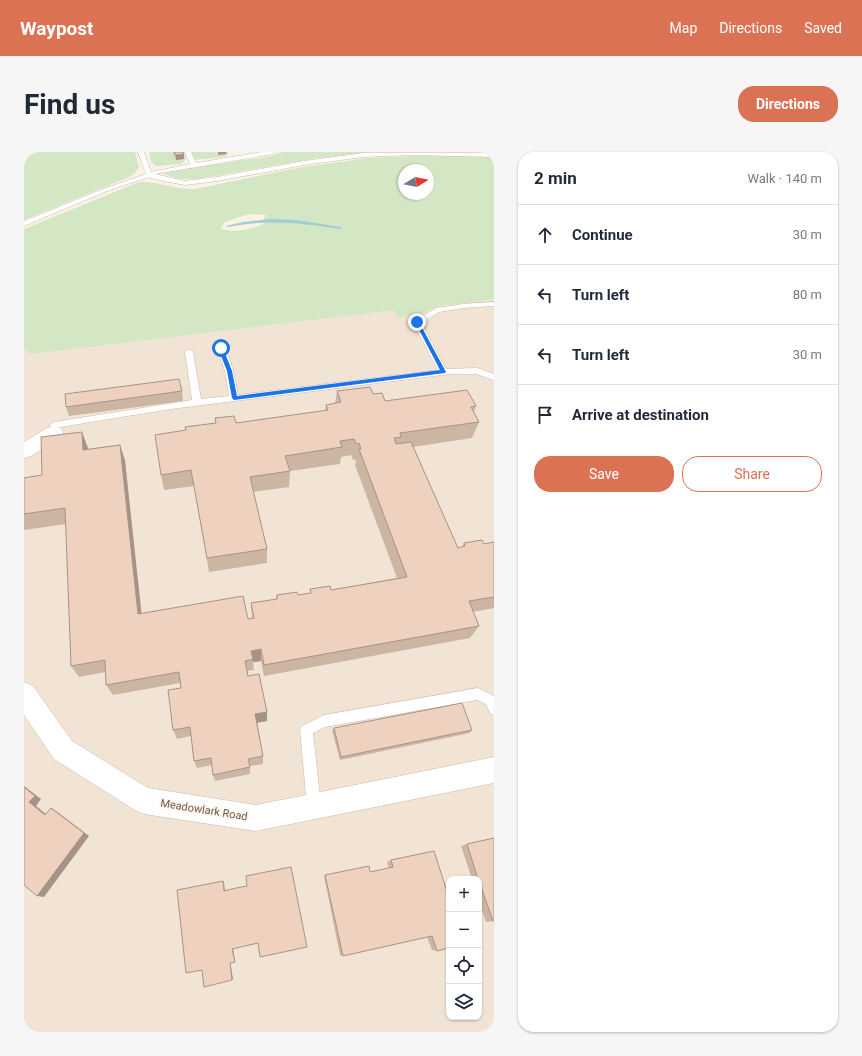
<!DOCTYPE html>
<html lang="en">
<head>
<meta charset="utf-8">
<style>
	body { margin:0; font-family:Roboto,sans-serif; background:#f6f6f7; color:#1f2937 }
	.controls { position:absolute; right:12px; bottom:12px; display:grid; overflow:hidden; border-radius:8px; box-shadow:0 1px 3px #0004 }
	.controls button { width:36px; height:36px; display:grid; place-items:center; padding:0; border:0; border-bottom:1px solid #e0e1e3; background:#fff; color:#1f2937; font:20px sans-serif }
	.compass { position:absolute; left:374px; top:12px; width:36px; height:36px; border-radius:50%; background:#fff; box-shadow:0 1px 3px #0004; rotate:80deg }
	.stop { position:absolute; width:12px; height:12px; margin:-9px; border:3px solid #1a73e8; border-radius:50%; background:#fff }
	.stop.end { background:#1a73e8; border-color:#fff; box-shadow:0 1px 4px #0008 }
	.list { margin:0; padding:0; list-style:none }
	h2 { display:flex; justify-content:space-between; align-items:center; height:52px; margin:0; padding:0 16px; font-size:17px }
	h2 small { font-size:13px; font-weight:400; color:#747a83 }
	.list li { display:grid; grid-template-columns:26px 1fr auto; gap:12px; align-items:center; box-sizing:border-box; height:60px; padding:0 16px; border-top:1px solid #e0e1e3 }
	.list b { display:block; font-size:15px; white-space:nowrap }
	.list em { font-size:13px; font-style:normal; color:#747a83 }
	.actions { display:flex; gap:8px; padding:12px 16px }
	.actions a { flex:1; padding:9px 0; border:1px solid #dc7254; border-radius:16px; text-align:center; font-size:14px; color:#dc7254 }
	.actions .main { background:#dc7254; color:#fff }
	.icon { flex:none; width:22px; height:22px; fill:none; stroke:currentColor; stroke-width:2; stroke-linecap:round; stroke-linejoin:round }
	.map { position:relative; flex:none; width:470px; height:880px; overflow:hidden; border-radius:16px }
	header { display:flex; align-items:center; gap:24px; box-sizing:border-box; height:56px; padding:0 20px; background:#dc7254; color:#fff }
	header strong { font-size:19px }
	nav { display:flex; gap:22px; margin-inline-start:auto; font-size:14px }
	.intro { display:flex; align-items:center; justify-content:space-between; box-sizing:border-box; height:96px; padding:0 24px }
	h1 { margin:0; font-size:28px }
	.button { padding:10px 18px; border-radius:16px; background:#dc7254; color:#fff; font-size:14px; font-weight:700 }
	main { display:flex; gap:24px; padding:0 24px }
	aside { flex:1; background:#fff; border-radius:16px; box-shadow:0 1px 3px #0004 }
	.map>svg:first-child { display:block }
</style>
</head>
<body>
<header>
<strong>Waypost</strong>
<nav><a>Map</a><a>Directions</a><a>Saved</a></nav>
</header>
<div class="intro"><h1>Find us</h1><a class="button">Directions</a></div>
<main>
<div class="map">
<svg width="470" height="880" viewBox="0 0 470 880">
	<rect width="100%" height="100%" fill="#fbf2e6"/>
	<path fill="#f2e4d5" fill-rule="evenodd" d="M470,134V880H0V189ZM425,727H455V865H425Z"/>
	<path fill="#d3e7c5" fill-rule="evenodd" d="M0,0H111L115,15L111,21L105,25L0,68Z
		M125,0H160L162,7L157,12L132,14L127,10Z
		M167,0H193L195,3L204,0L203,4L199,5L172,8Z
		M258,0H345L287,7L173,27H155L140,22L142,20L153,18L248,4Z
		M390,4L470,5V147L414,154L393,163L374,166L370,158L6,202L0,196V77L115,30C134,29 152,38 171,37L273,16L344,6ZM380,18H404V42H380ZM225,62L242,63L239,67L240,72C230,76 206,83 197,76L201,70Z"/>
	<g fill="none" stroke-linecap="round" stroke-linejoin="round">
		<path fill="#a3ccd4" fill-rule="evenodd" d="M247,67L273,68L316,75L318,76L316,77C276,71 244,67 204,75L202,74L219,70Z"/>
		<g stroke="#ccbaad" stroke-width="1">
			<path id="service" d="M114,0H120L127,20L166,12L161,0H167L172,11L238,0H252L249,2L131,22L161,29L193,25L280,9L339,1H470V5L388,3L339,5L280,13L193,29L161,33L134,28L125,25L83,39L0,74V69L79,37L122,22Z
				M470,150V154L439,156L415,160L397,171L422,217L453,216L470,222V228L452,222H426L147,257L30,276L25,273L30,270L168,248L161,200L165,197L169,200L177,247L205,244L201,219L193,196L197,193C206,196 212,233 214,243L414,218L389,170L390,168L413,156L439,152Z
				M454,536L470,544V563L466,561L462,552L453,548L301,575L289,581L297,654L295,659L290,661L285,659L283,654L276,578L278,574L300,563Z"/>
		</g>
		<g stroke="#ccbaad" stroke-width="1">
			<path id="minor" d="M30,274L37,276L39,281L37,286L7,304L0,306V290L23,276Z
				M0,530L9,534L48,589L124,636L232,653L470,605V631L232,679L120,662L111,658L30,607L0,563Z"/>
		</g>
		<use href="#service" fill="#fff" fill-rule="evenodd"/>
		<use href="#minor" fill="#fff" fill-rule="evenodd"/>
	</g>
	<path fill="#cdb5a4" d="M149,0H159L160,7L152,8Z
		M158,239L159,249L45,264L42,255Z
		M313,239L349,242L361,249L452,254L450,260L455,270L448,286L389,295L434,396L438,395L440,391L460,392L470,390V456L449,460L455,474L446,486L240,524L237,509L229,510L230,518L223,519L224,524L243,569L233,571L239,604V612L226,614V622L191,629L189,623L188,613L173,616L170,609L167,584L153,587L149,578L157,536L156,531L89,543L82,533V520L55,525L47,514L42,372L0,378V326L18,323L64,296V297L96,293L101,309L117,462L224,467L228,466L227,451L252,447L253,443H274L286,441V437L307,438L373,426L331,313L332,310L331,307L329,308L327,303L317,305L316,312L266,319L265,335L229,340L243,397V411L185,420L170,334L140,338L137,323L162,278L192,271L191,266L212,271L301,259L302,253L311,251Z
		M310,576L448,578L446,581L316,608L308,579Z
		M470,686V769L462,770L455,750V727H448L437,694L443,692Z
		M410,699L413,799L408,798L403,785L319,804L316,803L300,724L301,723L346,720L365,716L363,710L367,708Z"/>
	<path fill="#a79386" d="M194,0H202L203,2L194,3Z
		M160,2V7L152,8V3Z
		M58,280L64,296L65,314L59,298Z
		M96,293L101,309L119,475L114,462Z
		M237,497V509L229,510L227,499Z
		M243,560V569L231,571V562Z
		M0,634L17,647L12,654L27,666L21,663L5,650Z
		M27,656L32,659L65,684L20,745L13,744Z
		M199,729L200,730L201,740L200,739Z
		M209,796L211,809V810L208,797Z
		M206,810L209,827L208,828L206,811Z"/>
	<path fill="#eed2bf" stroke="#a79386" d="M150,0H159L160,2L152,3Z
		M155,227L158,239L42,255L41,242Z
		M346,235L349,242L358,241L361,249L443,238L452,254L447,255L455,270L376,281L377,285L370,286L372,292L387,290L434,396L441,394L440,391L458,388L460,392L470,390V445L445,449L455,474L240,513L237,497L227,499L229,507L221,509L224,524L235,522L243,560L231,562L239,604L224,607L226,615L189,623L187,606L170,609L166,575L149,578L144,538L157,536L155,520L82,533L81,508L47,514L41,356L0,362V326L18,323L17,285L58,280L59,298L96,293L114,462L219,444L224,467L230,466L227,451L253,447V443L273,440L274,443L287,441L286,437L306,434L307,438L383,425L335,297H337L335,291L332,292L330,287L316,289L318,295L261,304L266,319L226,325L243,397L183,406L167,318L137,323L131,283L162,278L161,275L192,271L191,266L210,264L212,271L304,258L302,253L317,250L313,239Z
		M438,551L448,578L317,605L310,576Z
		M0,635L11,644L5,650L21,663L27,656L60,681L13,744L0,733Z
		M470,686V769H469L455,729V727H454L443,692Z
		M410,699L425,746V796L413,799L408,784L319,804L301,723L345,714L346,720L369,715L367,708Z
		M267,715L283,795L236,805L234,791L208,797L211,810L206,811L208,828L180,835L178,818L162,821L153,738L199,729L200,739L212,736L223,734L222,724Z"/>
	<path fill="#1a73e8" d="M393,168L395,170L422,220L421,221L210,248L208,246L203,219L194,196L197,194L199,196L208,219L213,244L416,218L391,170Z"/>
	<g text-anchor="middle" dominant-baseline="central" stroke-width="4" stroke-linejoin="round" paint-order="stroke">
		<g font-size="11" fill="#725a4d" stroke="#fef7ec">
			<text transform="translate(180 658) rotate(9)">Meadowlark Road</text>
		</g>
	</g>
</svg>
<div class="controls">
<button>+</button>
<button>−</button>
<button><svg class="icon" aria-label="locate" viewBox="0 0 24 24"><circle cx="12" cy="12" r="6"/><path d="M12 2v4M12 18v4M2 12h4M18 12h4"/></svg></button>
<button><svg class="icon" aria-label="layers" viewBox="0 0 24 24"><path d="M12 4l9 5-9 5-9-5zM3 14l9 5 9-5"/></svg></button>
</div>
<svg class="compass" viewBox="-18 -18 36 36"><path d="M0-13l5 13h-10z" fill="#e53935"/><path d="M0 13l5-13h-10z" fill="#747a83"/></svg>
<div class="stop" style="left:197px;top:196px"></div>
<div class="stop end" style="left:393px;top:170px"></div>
</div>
<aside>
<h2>2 min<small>Walk · 140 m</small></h2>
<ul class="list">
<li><svg class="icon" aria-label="ahead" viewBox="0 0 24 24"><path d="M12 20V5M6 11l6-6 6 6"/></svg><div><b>Continue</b></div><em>30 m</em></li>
<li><svg class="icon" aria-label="left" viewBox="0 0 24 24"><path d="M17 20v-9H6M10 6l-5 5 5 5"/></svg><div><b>Turn left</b></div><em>80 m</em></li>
<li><svg class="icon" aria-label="left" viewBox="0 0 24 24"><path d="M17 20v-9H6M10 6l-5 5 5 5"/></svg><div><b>Turn left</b></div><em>30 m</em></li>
<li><svg class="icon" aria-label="arrive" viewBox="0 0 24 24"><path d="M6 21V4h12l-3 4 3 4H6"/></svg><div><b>Arrive at destination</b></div></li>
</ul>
<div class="actions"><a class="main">Save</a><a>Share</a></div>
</aside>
</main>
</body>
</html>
